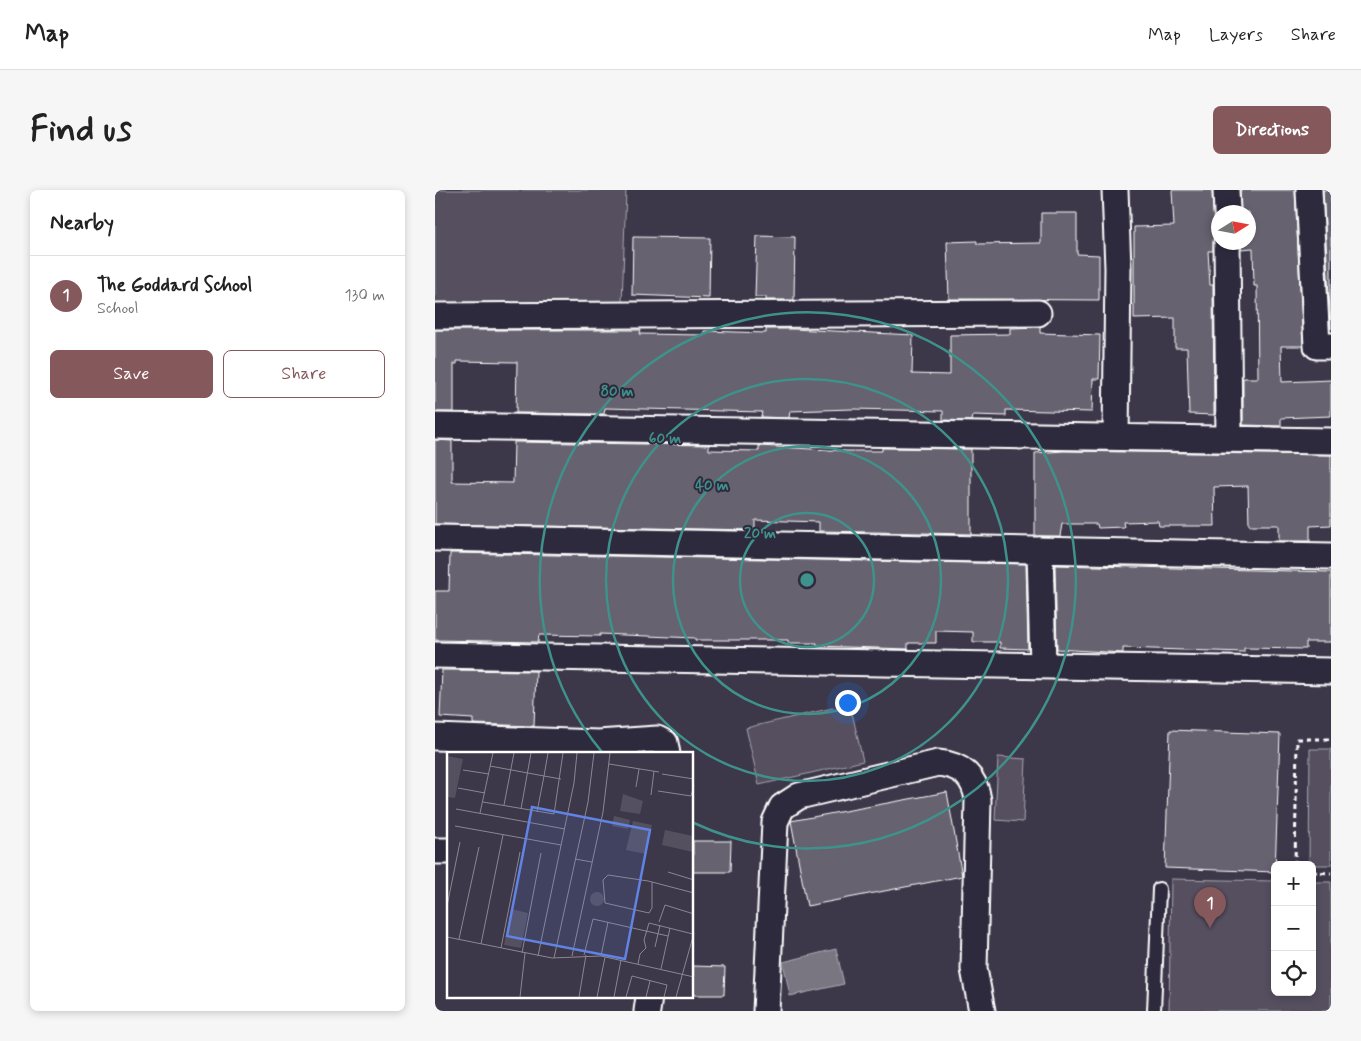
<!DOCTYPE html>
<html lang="en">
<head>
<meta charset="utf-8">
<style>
	body { margin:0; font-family:Mynerve,sans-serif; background:#f6f6f6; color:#222 }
	.controls { position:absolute; right:15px; bottom:15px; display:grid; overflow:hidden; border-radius:8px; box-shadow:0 2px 8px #0003 }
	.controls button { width:45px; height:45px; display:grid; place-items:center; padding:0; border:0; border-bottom:1px solid #e0e0e0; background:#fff; color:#222; font:25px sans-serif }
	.compass { position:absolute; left:776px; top:15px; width:45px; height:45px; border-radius:50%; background:#fff; box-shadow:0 2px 8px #0003; rotate:79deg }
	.you { position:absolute; left:412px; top:512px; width:18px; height:18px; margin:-12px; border:4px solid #fff; border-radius:50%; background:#1a73e8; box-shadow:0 0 0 8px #1a73e833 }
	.badge { display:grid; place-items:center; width:32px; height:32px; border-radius:50%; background:#85585c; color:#fff; font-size:16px; font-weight:700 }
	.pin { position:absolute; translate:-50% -41px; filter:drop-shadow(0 1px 2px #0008) }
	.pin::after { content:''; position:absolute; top:26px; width:18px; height:15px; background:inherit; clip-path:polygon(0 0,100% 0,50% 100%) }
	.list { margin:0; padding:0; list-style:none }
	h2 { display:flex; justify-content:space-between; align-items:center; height:65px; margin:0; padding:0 20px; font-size:21px }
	h2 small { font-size:16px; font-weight:400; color:#767676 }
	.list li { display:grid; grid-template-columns:32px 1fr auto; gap:15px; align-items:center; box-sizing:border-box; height:80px; padding:0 20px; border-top:1px solid #e0e0e0 }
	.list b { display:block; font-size:19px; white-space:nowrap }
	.list p { margin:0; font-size:16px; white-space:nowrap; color:#767676 }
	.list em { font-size:16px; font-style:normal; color:#767676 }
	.actions { display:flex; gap:10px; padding:15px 20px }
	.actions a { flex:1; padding:11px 0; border:1px solid #85585c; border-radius:8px; text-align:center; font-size:18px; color:#85585c }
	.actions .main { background:#85585c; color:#fff }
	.icon { flex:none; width:28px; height:28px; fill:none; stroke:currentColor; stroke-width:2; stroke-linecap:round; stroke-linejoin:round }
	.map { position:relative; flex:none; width:896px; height:821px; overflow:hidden; border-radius:8px }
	header { display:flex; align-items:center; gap:30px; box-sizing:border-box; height:70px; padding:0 25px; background:#fff; border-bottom:1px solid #e0e0e0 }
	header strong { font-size:24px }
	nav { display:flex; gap:28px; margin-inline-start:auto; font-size:18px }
	.intro { display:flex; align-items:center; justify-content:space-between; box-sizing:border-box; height:120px; padding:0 30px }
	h1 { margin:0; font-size:35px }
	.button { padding:12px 22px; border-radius:8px; background:#85585c; color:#fff; font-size:18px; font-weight:700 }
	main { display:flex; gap:30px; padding:0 30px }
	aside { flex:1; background:#fff; border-radius:8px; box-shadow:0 2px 8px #0003 }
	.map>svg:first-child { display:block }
</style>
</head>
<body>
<header>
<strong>Map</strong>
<nav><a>Map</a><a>Layers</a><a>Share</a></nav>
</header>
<div class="intro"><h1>Find us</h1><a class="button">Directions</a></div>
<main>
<aside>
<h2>Nearby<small></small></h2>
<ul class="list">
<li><span class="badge">1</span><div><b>The Goddard School</b><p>School</p></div><em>130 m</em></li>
</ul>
<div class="actions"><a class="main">Save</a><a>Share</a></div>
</aside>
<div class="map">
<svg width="896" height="821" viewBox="0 0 896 821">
	<rect width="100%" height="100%" fill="#3c3749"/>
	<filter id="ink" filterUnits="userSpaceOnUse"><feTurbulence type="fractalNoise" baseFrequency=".02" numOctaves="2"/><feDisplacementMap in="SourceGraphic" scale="10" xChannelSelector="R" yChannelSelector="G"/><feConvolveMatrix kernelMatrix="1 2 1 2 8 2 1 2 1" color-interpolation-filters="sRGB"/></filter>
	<g filter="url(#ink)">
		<path fill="#555060" stroke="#aaa8b0" d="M0,0H191L187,114H0Z
			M415,514L428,571L324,595L311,538Z
			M875,559H896V675H874Z
			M563,567L591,569L588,632L560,630Z
			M736,689L840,691V802H877V692H896V821H734Z"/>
		<path fill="#797682" stroke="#afadb4" d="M401,759L409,794L355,806L348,772Z"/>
		<path fill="#666270" stroke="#fff" d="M737,0H777L778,23L784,33V41L778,52V61H773L775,95H778L779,225L754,224L752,158H740V128L699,129V37L739,36Z
			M805,0H860L868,156H846L847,192L896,190V226L846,228V236L808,235V188H823L822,96H819L818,58L806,59V52H814V22H806Z
			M888,0H896V139Z
			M606,23H642V64L664,65V110L514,109L512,52L542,51V54L606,53Z
			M322,46L360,47L359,110H331V107H320Z
			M198,47L275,48L274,108L197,105Z
			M605,137V143L665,145L664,189H658L657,222L571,220V226L539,225L537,226L536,231L508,230V221L417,219L355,221L354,228L326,227L327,222L170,218L169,224L81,223L82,172L22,171V174H19V222H0V140H206L205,144L269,145V141L331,143V139H358L478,145L477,184L515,185V145L575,144V138Z
			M0,250L17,251V292L78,293L79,252L274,255V260L324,261V256L411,261H447V258L536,259V344L384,341V332L320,330V340L0,334Z
			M629,261L896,265V335L875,336V351H844V335H814L813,296L779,297L780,336H724L723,331L688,332L689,337L663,338L662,334H627L625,346H600V263Z
			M15,363L591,374L593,459L565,458V452H538V442L501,441V453H473V459L382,456V453H353V450H260V448L165,444V446L104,445L103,452L0,450V401H14Z
			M620,375L896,382V452H871V459L809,458V462L688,458V463L622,459Z
			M7,480L101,481L99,536L38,534V529L5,527Z
			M735,540L845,544L840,682L730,678Z
			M512,602L527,686L372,716L356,631Z
			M258,651H296L295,682H258Z
			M258,776L290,777L289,805H258Z"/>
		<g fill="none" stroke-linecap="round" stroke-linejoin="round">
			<g stroke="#fff" stroke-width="16">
				<path id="service" d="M719,821L724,699"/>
			</g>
			<g stroke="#fff" stroke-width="29">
				<path id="minor" d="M680,0L683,78L681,247
					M791,0L792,22
					M874,0L882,156H896
					M792,52L794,249
					M0,126L603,123
					M0,236L896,251
					M0,348L896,366
					M605,360L608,476
					M0,465L896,481
					M0,547L163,553L222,549L230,553L232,564
					M0,661H14
					M212,821L214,807
					M331,821L340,632L347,617L364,606L503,573C527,575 540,587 543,610L539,779L547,821"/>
			</g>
			<path stroke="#fff" stroke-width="3" stroke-dasharray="5 4" stroke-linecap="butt" d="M860,675L862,549H896
				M877,682L896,683"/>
			<use href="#service" stroke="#2f2a3d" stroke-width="12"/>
			<use href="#minor" stroke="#2f2a3d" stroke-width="25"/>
		</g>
	</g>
	<g fill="none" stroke="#3f918b" stroke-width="2.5">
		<circle cx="372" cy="390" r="67"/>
		<circle cx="372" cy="390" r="134"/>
		<circle cx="372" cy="390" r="201"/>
		<path d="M167 562A268 268 0 1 1 259 633"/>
	</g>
	<g transform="translate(12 562)">
		<rect width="246" height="246" fill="#3c3749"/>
		<path d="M0,4L16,7L8,46L0,45ZM176,42L196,49L193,62L173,59ZM167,64L183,68L181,77L165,74ZM186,69L205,73L199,102L179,98ZM218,78L246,84V100L215,93ZM143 147a7 7 0 1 1 14 0a7 7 0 1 1-14 0ZM64,157L81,161L74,196L57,193Z" fill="#555060"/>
		<path fill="none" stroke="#8a8792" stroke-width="1" d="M162,12L212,20M43,14L97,24L101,1M16,18L42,22M215,22L247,27M189,35L192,17M11,36L38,41M211,39L244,44L247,33M204,43L207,19M36,50L107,62L116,1M57,53L67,1M9,57L118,77M74,57L84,1M90,60L97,24L114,27M33,61L46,1M8,74L114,93M128,107L145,110M221,120L247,128M205,130V156L202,161L158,151L156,128L161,123L201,129L205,130L247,141M0,154L13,90M212,170L218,153L247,162M0,185L105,206L154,204L247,225M12,187L32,95M34,192L56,83M208,195L213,173M54,196L73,100M75,201L94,101M137,203L146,167L221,184M91,204L127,31L130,1M125,204L156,60L163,1M154,204L161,170M107,206L141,50L147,1M191,212L193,202L199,196L197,188L202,171L246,182M214,217L223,176M73,245L78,201M132,245L139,203M150,245L158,205M167,245L174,208M179,245L185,224L220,233L217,245M199,245L203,229M229,245L247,181"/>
		<path fill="#6183e4" fill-opacity="0.15" stroke="#6183e4" stroke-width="2.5" d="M85,55L203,78L178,207L60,184Z"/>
		<rect width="246" height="246" fill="none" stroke="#fff" stroke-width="2.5"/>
	</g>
	<circle cx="372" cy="390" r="8" fill="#3f918b" stroke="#2f2a3d" stroke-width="2.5"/>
	<g font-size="15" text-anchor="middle" font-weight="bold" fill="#3f918b" stroke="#2f2a3d" stroke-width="4" stroke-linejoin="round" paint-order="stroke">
		<text x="182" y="206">80 m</text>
		<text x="230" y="253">60 m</text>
		<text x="277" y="300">40 m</text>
		<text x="325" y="348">20 m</text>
	</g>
</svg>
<div class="controls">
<button>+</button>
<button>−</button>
<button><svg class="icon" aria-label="locate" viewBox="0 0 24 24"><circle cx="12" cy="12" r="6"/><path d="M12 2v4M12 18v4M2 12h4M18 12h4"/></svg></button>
</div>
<svg class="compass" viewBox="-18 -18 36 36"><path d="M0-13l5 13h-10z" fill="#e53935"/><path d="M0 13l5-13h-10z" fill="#767676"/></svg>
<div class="you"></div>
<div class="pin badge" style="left:775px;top:738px">1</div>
</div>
</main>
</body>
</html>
